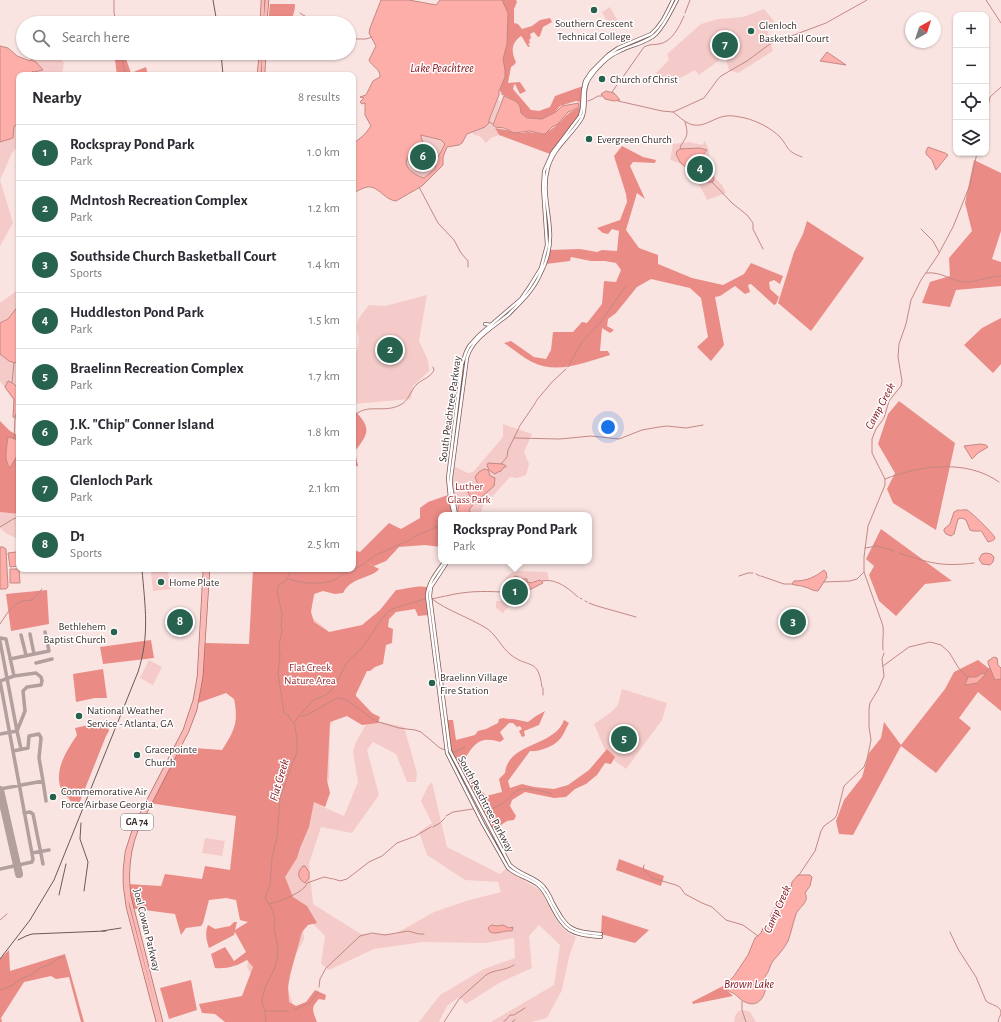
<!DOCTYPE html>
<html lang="en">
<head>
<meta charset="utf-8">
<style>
	body { margin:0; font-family:"Alegreya Sans",sans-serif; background:#f7f7f7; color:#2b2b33 }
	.controls { position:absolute; right:12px; top:12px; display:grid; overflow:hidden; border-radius:8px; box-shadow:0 1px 3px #0004 }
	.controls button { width:36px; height:36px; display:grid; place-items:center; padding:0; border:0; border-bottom:1px solid #e1e1e2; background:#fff; color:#2b2b33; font:20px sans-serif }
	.compass { position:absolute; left:905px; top:12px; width:36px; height:36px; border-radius:50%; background:#fff; box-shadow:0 1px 3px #0004; rotate:39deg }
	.you { position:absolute; left:608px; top:427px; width:14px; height:14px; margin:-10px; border:3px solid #fff; border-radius:50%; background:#1a73e8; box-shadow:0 0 0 6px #1a73e833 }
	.badge { display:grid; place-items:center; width:26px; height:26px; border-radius:50%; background:#26624d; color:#fff; font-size:13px; font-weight:700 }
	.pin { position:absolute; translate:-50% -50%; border:2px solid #fff; box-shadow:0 1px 4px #0006 }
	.popup { position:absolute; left:438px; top:512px; width:154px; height:52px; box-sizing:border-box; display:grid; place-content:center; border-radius:8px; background:#fff; filter:drop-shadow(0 1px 3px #0005); font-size:13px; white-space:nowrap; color:#7c7c81 }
	.popup b { font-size:15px; color:#2b2b33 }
	.popup::after { content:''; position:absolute; left:50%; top:100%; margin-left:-8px; border:8px solid transparent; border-top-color:#fff }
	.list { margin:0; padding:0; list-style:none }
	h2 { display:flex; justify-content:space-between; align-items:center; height:52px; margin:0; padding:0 16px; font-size:17px }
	h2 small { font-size:13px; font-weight:400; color:#7c7c81 }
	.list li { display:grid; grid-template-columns:26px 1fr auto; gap:12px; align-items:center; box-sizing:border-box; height:56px; padding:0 16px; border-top:1px solid #e1e1e2 }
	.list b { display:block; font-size:15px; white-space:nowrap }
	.list p { margin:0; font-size:13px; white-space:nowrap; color:#7c7c81 }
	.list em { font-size:13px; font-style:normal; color:#7c7c81 }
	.icon { flex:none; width:22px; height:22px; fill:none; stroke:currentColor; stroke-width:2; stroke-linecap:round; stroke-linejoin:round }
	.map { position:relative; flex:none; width:1001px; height:1022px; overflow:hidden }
	.search { position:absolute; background:#fff; box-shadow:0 1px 3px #0004; left:16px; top:16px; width:340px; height:44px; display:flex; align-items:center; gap:10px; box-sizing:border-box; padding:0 14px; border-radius:22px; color:#7c7c81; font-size:15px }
	.panel { position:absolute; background:#fff; box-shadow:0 1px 3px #0004; left:16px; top:72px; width:340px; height:500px; border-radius:8px }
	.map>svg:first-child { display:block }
</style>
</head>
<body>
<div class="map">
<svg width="1001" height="1022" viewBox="0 0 1001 1022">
	<rect width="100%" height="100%" fill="#fae4e2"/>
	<path fill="#f4cbc8" d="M610,7L620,25L611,29L602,12Z
		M764,9L775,22L767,26L768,34L773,51L738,73L729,70L725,56L699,75L695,70L667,85L656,73L669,60L667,54L701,24L718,19L743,17Z
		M35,53H57L64,63L62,75H29L32,68L29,60Z
		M498,100L500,101L497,113L492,124L499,135L491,138L486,143C482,138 480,135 474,135L472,132L486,127Z
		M19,122V145L12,153L0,180L13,223L0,246V142Z
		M421,135L441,141L445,144L437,159L435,169L424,178C420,177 417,175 413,172C400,162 408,154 419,149Z
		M705,141L709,150V163L716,179L722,185L726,193L707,200C699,183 690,165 670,160L673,144L689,142L702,145Z
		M19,289V409L0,381V303Z
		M427,295L419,341L428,360L429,371L413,386L411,399L353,404V352L355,354C362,338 357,339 357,325C357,319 365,310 369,305L385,306Z
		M503,424L532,434L524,452L529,464L526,475L517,478L510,477L492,497L485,501L480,515H455L448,475L451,465L468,473L473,472L503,437Z
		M0,512L19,514V539L7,534L0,528Z
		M355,557L374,566L339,589L331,588L316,592L308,614L331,633L340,712L330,726L329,779L324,786L321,806L344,816L358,782L353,752L355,744L369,719L404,727L417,773L416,782H407L396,754L373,742L367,750L379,795L352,833L321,827L309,864L313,904L361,934H395L434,912L466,901L501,892L498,882L465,880L427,855L419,832L432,823L421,801L428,786L432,782L447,847L500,874L509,866C514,871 520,876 525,881C530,885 536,886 540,891C554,908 553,927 576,937L569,957L562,990L547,1018L531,1022H491L554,985L560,945L539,925L529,936L532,968L501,982L466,1004L459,997L447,1006L439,1022H419L440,995L484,969L515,958L514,938L485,943L423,942L374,949L329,970L321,964L325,936L302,913L304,939L293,960L288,990L294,1007L255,981L247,967L248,961L273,616L353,569Z
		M516,571L547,572L549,579L520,596L510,605L503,613L496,608V601H500L502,600C502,586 502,576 516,571Z
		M152,572H168L171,589L153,591L151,573Z
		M149,660L162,667L153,685L140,678Z
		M622,689L667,703L662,720L626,769L607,755L594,724L610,713L618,705Z
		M205,838L225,841L222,856L202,853Z
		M743,1010L750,1012L756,1022H734L735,1016L738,1011Z"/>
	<path fill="#ea8b85" d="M500,0H516L517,2L514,9V23L518,24L522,29L532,26L540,20L550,18L552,22L543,27L540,36L538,37L534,32L530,34L531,38L529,40L530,43L528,44L530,46L528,47L522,37L521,36C511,43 511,52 516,62L514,65L511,67L508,83L520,82L526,91L520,94L515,84L514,85L513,89L531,110L539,111L550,107L555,96L583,86L580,114L550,154L499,135L495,128L522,133L528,132L545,134C549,130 554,128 558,124C567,116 566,113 579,108L580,102L576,101L560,106L553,115L544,122L522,116C518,106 513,98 502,95L499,88Z
		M270,4H295C295,11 293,18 288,23H268Z
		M114,53H124L131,73L146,67L148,75H117Z
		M622,146L643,157L656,160L655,163L633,162L630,166L645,199L637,193L626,230L639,248L658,255V264L692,278L723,285L744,274L751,263L783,276L780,284L774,280L769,282L770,289L779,297L776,304L774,305L751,284L748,285L750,292L745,294L735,286L720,296L715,297L724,345L711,361L697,347L708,337L701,298L690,288L651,279L637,287L616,313L608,319L607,326L614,330L610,333L602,328L600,351H608L610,355C586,362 557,375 532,362C522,357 513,349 504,343L511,341L534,357L546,359L551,350L553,332H573L582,322L587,323L602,304L604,281L616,282L621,270L616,263L605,261H591L571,257L570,261L546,264L549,250L580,249L597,252L602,250L617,251L619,231L612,229L608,234L603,233L597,228L620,220L627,202L626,194L614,156Z
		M974,160L1001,173V231L992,259L1001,262V286L956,290L950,307L922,303L930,282L950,276L949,258L972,231L965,203Z
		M807,221L864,258L811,331L778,303L794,252L803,234Z
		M1001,318V364L993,373L964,345L982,328Z
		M899,401L955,443L936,530L893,503L887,489L895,473L878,444L888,414Z
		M353,409C371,427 370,432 355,451L358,466L353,467Z
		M0,421L10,431L19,436V514L0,512Z
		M451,494L455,515H441V547L425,545L399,547L386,561L374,566L364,561L379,569C371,579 352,576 343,593L335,594L323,591L314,594L311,612L314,622L329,632L362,625L380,610L396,590C405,589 418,585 427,587L428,615L418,616L415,609L396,612L389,619L388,627L393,629L392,643L386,645L383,664L375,667L370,671H367L356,694V696L372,713L380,717L378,723L362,725L347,716L330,722L327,780L330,793L325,807L314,802L309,827L300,848L297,858L285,877L293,897L307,906L317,923L308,925L302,932L290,975L288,986L289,1002L296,1006L306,1002L315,990L326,995L325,1000L319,999C310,1008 313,1011 317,1022H225L215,1014L202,1013L199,1004L242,996L253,967L247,960C237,966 227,969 215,968L211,954L225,947L234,961L246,952L235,932L234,935L209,948C206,940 205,932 208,925L215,929L230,926L234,922H237L235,930L248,922L240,920L236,900L226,898L209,900L203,923L201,926L186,928L181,935L175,914L129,908L128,884L161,886L165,874L202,879L205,866L230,870L236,816L149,803L180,747L222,750C234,731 239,723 234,699L226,693L198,703L202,680L204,643L249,644L253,569H353V550L360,552L389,523L401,529L420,518V508L428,502Z
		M881,529L952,581L925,584L896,616L879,601L869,575L874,566L866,559Z
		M47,590L49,624L11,631L6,594Z
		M151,640L154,658L103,664L100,647Z
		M978,660L1001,678V711L978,692L959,718L971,728L936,773L901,746L853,835L839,834L836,821L844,800L862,777L869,753L881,738L884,722L901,745L945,689L954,672Z
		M103,669L107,698H95L76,702L73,674Z
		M545,711L539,725L524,731L525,736L522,737L519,731L522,729L520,726L517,727L513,723H509L500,732L504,739L500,742C481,736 474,743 465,759L473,779L486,796L502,792L499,779L505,773C508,742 555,747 564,720L569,723C566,728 563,737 558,741C552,747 539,752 530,751L508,781L510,788L522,784L534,787L554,789L568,785L589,770L607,749L615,757L611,764L605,763L597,775L586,784L575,789L566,797L554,798L525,792L512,800L510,806L516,816L514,820L507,821L492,831L451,750L447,720H453L456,740L475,735L478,731L486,729L498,723L499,719L503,718L509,719H513L528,722L536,716Z
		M107,721L109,731L106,736L77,809C73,803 62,792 60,786C55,767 68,749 77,735L75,728Z
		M619,859L664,876L661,886L616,870Z
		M602,915L649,930L635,943L601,934Z
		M9,950L10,971L65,954L84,1022H81L69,977L56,979L51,976L24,982L1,1018L2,1022H0V959Z
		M191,980L197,1010L169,1019L160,988Z
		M723,986L733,996L693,1004L692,1002Z"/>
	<path fill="#fdaea9" stroke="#c38884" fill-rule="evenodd" d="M381,0H409L436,5L440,0H502L508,13L507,44L503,59L505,70V77L499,91V95L489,120V123L485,127L467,134L462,143L459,145L447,147L443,157V165L422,186L396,201C386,200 380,189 371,187C365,186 358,191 353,193V144L365,134L371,126L365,115V103L362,104L360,102L364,98L360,97L366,95L373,81L380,77C381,69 372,67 369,60L376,46L369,33L370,28ZM421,135L441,140L445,144L437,159L435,169L424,178C417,176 408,171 406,163C408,150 420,153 423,144C423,142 421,138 421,135Z
		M0,46L8,48L17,56L30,61L31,60L36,62L43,70L34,72L33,71L29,75H19V122L14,127L13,138L0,142Z
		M827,52L846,65L820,61Z
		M606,91L614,93L620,100L614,101L605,99L601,94Z
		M504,96C514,101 520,100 521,113L527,118L542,119L556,112L562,106L579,103L578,108L568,112L558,124L552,127L545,134H542L530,131L514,133L504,128L495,127L493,125Z
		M928,147L945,153L948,155L936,170L932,160L926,154V151Z
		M699,148L707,150L702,156V159L710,170L714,180L712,182H701L699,176H696L680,162L676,154L677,151L680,149Z
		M19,305V344L18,345L19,359L15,363L9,361L0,354V323L8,319Z
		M8,381C23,386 19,398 19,412L16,414L15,418L13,417L14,399L5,387Z
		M8,437L19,440V452L10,468C3,459 7,448 8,437Z
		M981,444L986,445L988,447L978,453L972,459L964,446Z
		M488,463L503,464L506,466V467H504L501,471L498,472L495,474L489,470L487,465Z
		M484,469L488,470L490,476L495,478L494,486L477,501C473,500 469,496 468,492L471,488H477L478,485L475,477L479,472Z
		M467,497L475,502L469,510L472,514L471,515H459C456,507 460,501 467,497Z
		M958,510C961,511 965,509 967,510C971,512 994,534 995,538C994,541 991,541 988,542L982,532L981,531H973L970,530L966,520L962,518L958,519L954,534L951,536L946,534L944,531V529L950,524L954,512Z
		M0,547H3L6,549L8,587L6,589H0Z
		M16,552L18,553L19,566L10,567L8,553Z
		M986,553L991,554L994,557L993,562L990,565L982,564L979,559L982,554Z
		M10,569H19L20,583H10Z
		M824,570L826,572L827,577L818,591C812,591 810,588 805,587C800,585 796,586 792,584L794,581C807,581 815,577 824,570Z
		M516,576L522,579H527V582L531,583L540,580L543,583L521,594L509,604L508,603L509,580Z
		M994,657L997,658L998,665L1001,668V679L995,680L988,663V661Z
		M983,673L985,674L984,676L977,683L965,685L968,677H976Z
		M303,866H305L309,872V878L305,883C298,879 296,873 303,866Z
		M798,875H810L812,877L810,886L805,893C810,902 800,906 796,914C793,923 791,933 788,941C784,949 778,955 773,961C769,966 770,971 766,975C764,979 766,983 766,987C763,1005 751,1009 738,997C734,992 727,992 724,986L726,981L730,980L734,976L748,955L755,938L761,933L763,928H767C770,924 770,920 771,915C775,905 782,900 790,894L792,882Z
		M492,925L497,926L503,925L509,928L513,927L512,931C504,930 497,935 490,932L488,928L490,926Z"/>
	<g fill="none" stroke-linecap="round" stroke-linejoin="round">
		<path stroke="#c38884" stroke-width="1" d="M114,0V13L117,23
			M986,0L1001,23
			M300,13L316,23
			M685,13L690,0
			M349,39H366L372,37
			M121,53L122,59L126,75
			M618,84L644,47C650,44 653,45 659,44C672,42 679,27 684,16
			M612,92L617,85
			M588,101L593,99L598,96H602
			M618,101L662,111L673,112L680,109L704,98L718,79L721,76L747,61L770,44L826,23L867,0
			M673,112C680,117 686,124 694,125C705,127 715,117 726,116C732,115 739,117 745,118C757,121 771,128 780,137C790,149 786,151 802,157
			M986,116L990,97L1001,87
			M489,122L493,124
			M681,149L680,147C687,136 689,135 685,122
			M712,182L732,203L747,215L753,223V229L763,249
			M419,187L438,223L454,240L461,253L468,261V267
			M921,229L933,241L939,252
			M926,273C942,271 952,282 966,282C978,282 989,276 1001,276
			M600,323L625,287
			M568,367L582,342L599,323
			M12,383L14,363
			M536,401L552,382L566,369
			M353,417C366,402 383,414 400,405C409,401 410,391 417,384C423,379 431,377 434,370L433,367
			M519,427L536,402
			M514,438L560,439L591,436L619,439L642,430L659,427L667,426L686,428L703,425
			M14,439L15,418
			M501,464L507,457L508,450L519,428
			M885,479C920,465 967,459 999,482
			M0,527L13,519L19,517
			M436,528H441
			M413,537L428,531L441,524
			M865,548L877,546L894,551
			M899,553C930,563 941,567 974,563
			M365,563L376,555L412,539
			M756,574L760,576
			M739,576L748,573H753
			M761,576L784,584H792
			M287,578C298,584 323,585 334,580C339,578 342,574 347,572C353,569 359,567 364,564
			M542,581C556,578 568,588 578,597
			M824,582L850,581L857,579L864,572
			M446,596C466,591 482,591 502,592
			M580,598L582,599
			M432,599C448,611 468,617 486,628C496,634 501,647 511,655C529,669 538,657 542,687
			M432,599L445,596
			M585,601L587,602
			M589,603L597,606L636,617
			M0,624L8,612L16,604L23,601L32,600L42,589
			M883,650C882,642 884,635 883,626L864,572V557L868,526L885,485V479L872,453V439L876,429L884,418L889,401L901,386L902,381L898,357L899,344L906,324L911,300L921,280L938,255L953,227L970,185L977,153
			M883,666L909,647L930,642L934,643L941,645L949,652L958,667L968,678
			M984,674L990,668
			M543,688V695
			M301,716L307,715L337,698L345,699L374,720
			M375,721L399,728L415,730L421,732L440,748L445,750
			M294,722L313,700L322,697L330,692L336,684L347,662L362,648L381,620L389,611L395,608L425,599
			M451,751L455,752L465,747
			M507,800C510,798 513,794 516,791C523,786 544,791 552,794
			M483,810C492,810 499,806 506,801
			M446,816L453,812L473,809
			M441,822L445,818
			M433,827L440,823
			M414,837L431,827
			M644,865L643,869L652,878L676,885L680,887L685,894L702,903L712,907L726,920L743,925L758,936
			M799,875L815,851L821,831L824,826L835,818L837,814L844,786L864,767L867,759L871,740L869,727V709L870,703L878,690L884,676L882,659L884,653
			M334,879L340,881L347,879L369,862L382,856L397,843L413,837
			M269,904C279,902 305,892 307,883L324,877L333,879
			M0,920L7,914
			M950,932L958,949L976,977L986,1001C990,1005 1001,1005 1001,1013C1001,1015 998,1019 998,1022
			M319,987L320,979L326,968L360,936L372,933L385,935L408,931L419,934H424
			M0,990L13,985L21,979L32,974L40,968L51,964L59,958L64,957
			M742,1001V1010L746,1022
			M293,1010L310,1003L318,992
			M266,1011H289
			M504,1021L506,1020L510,1015H514L525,1008
			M266,1022L265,1010L262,1004V1000L265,987L274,970L277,959L278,948L274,928L275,918L271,907L265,898L270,885L272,858L277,837L280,798L297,752V741L295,725L290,719L289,716L284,713L278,673L280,656L279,645L282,631L281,625L282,614L277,591L279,585L286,581L289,575V569
			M444,1022L459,999L486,975C495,969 505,971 514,965
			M512,1022L515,1020"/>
		<path stroke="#b29f9e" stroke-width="3.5" d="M30,634L34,654
			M21,635L26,655
			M0,638L6,639L14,676
			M0,641L17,731L0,734
			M10,659L49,651L45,632
			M36,663L52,659
			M0,681L33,859L32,862L0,869
			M0,681L14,676L36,673L41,677L42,681L41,685L27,687L23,691L25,711L17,731L21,749
			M13,751L28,748L29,736L39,734L41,738L39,758L43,781
			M0,789L43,781L46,801
			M24,813L30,812L33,814L43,864
			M32,853L49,850"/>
		<path stroke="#b29f9e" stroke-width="8" d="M0,790L19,874"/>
		<g stroke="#785957" stroke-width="4">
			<path id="secondary" d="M485,324L491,325
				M454,515L450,498L448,478L462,364L466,352L469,346L478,336L521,299L530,286L541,268L547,245L543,188L544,171L552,153L580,116L582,108L583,91L585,81L591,72L608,55L618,48L651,34C662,25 667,12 673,0
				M456,515L451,486V478L467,358C472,339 493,327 508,315C520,303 533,291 540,275C547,262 551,246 550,231C549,210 542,189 548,168C553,148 572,135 582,118C588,106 581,91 589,79C596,68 608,56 620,51C631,45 647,43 656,34C665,25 671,11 677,0
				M445,561C437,572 428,582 427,596L447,753L483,824L508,868C517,876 529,878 538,885C544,890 547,897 550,903C565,932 569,934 601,937
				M448,561L431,587L430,596L450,751L510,865C519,874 532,876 541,884C547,889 550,896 553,903C568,930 570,931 601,934"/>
		</g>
		<g stroke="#b36c68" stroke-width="4.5">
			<path id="primary" d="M262,23L263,0
				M265,23L267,0
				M259,75L261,53
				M263,75L264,53
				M158,1022L128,907L125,885V870L127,852L135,827L185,730L195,700L199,677L205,569
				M161,1022L129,896C126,872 128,850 137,828L187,731L195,710L201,677L208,569"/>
		</g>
		<use href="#secondary" stroke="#fff" stroke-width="2.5"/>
		<use href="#primary" stroke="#f8bbb8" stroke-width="3"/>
		<path stroke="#6a5a59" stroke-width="1" d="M213,0L217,23
			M221,53L223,75
			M81,823L80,839L88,862L84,891
			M59,895L66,864
			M102,931L121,928
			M18,940L26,936L32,934L106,931
			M0,959L30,920L54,880L138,672C150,635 145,607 142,569"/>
	</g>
	<g fill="#26624d" stroke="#fff" stroke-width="1.5">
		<circle cx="594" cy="10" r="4"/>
		<circle cx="751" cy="31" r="4"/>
		<circle cx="602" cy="79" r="4"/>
		<circle cx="589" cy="139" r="4"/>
		<circle cx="161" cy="582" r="4"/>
		<circle cx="114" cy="632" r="4"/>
		<circle cx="432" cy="683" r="4"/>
		<circle cx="79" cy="716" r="4"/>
		<circle cx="137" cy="755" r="4"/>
		<circle cx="53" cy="797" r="4"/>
	</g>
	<g text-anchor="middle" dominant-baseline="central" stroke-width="3" stroke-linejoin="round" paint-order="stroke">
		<rect fill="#fff" stroke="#766d6c" stroke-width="1" x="121" y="814" width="32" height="16" rx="3"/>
		<g font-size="10" font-weight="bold" fill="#3c2e2d">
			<text x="137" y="822">GA 74</text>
		</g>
		<g font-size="11" fill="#3c2e2d" stroke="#fff" text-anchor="start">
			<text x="594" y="23" text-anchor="middle">Southern Crescent<tspan x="594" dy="13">Technical College</tspan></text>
			<text x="759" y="25">Glenloch<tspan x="759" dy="13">Basketball Court</tspan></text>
			<text x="610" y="79">Church of Christ</text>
			<text x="597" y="139">Evergreen Church</text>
			<text x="169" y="582">Home Plate</text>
			<text x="106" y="626" text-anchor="end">Bethlehem<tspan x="106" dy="13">Baptist Church</tspan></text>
			<text x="440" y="677">Braelinn Village<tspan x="440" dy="13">Fire Station</tspan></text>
			<text x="87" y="710">National Weather<tspan x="87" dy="13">Service - Atlanta, GA</tspan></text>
			<text x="145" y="749">Gracepointe<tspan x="145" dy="13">Church</tspan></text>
			<text x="61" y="791">Commemorative Air<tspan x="61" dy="13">Force Airbase Georgia</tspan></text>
		</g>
		<g font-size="11" fill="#3c2e2d" stroke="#fff">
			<text transform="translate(450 409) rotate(-82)">South Peachtree Parkway</text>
			<text transform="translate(486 804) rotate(62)">South Peachtree Parkway</text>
			<text transform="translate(147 930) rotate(76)">Joel Cowan Parkway</text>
		</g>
		<g font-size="11" fill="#99292c" stroke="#fff">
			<text x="469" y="486">Luther<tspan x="469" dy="13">Glass Park</tspan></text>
			<text x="310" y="667">Flat Creek<tspan x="310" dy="13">Nature Area</tspan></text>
		</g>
		<g font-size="12" font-style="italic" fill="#83101a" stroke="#fff">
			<text x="442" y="68">Lake Peachtree</text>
			<text transform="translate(880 406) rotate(-62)">Camp Creek</text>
			<text transform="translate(279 780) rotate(-74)">Flat Creek</text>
			<text transform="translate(777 909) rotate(-66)">Camp Creek</text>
			<text x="749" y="984">Brown Lake</text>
		</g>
	</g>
</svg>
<div class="controls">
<button>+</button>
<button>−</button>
<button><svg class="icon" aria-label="locate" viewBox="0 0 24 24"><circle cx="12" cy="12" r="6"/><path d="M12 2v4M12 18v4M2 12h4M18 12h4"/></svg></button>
<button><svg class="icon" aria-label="layers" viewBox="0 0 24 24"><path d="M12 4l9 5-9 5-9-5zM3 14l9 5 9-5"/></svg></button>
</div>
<svg class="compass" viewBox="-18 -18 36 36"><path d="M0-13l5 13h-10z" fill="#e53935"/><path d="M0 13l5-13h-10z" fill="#7c7c81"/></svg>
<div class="you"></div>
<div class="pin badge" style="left:515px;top:592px">1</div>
<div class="popup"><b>Rockspray Pond Park</b>Park</div>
<div class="pin badge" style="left:390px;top:350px">2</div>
<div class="pin badge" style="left:793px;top:622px">3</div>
<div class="pin badge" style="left:700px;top:169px">4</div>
<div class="pin badge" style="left:624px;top:739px">5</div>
<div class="pin badge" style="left:423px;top:157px">6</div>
<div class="pin badge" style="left:725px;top:45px">7</div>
<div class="pin badge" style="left:180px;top:622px">8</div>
<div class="search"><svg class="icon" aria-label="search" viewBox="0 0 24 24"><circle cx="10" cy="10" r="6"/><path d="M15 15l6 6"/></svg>Search here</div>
<section class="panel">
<h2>Nearby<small>8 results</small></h2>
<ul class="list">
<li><span class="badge">1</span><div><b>Rockspray Pond Park</b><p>Park</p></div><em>1.0 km</em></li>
<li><span class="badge">2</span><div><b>McIntosh Recreation Complex</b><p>Park</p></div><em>1.2 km</em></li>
<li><span class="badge">3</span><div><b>Southside Church Basketball Court</b><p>Sports</p></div><em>1.4 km</em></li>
<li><span class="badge">4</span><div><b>Huddleston Pond Park</b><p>Park</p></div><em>1.5 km</em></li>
<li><span class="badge">5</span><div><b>Braelinn Recreation Complex</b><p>Park</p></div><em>1.7 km</em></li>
<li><span class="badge">6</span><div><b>J.K. &quot;Chip&quot; Conner Island</b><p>Park</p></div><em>1.8 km</em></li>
<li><span class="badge">7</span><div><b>Glenloch Park</b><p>Park</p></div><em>2.1 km</em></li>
<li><span class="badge">8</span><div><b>D1</b><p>Sports</p></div><em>2.5 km</em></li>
</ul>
</section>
</div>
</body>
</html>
